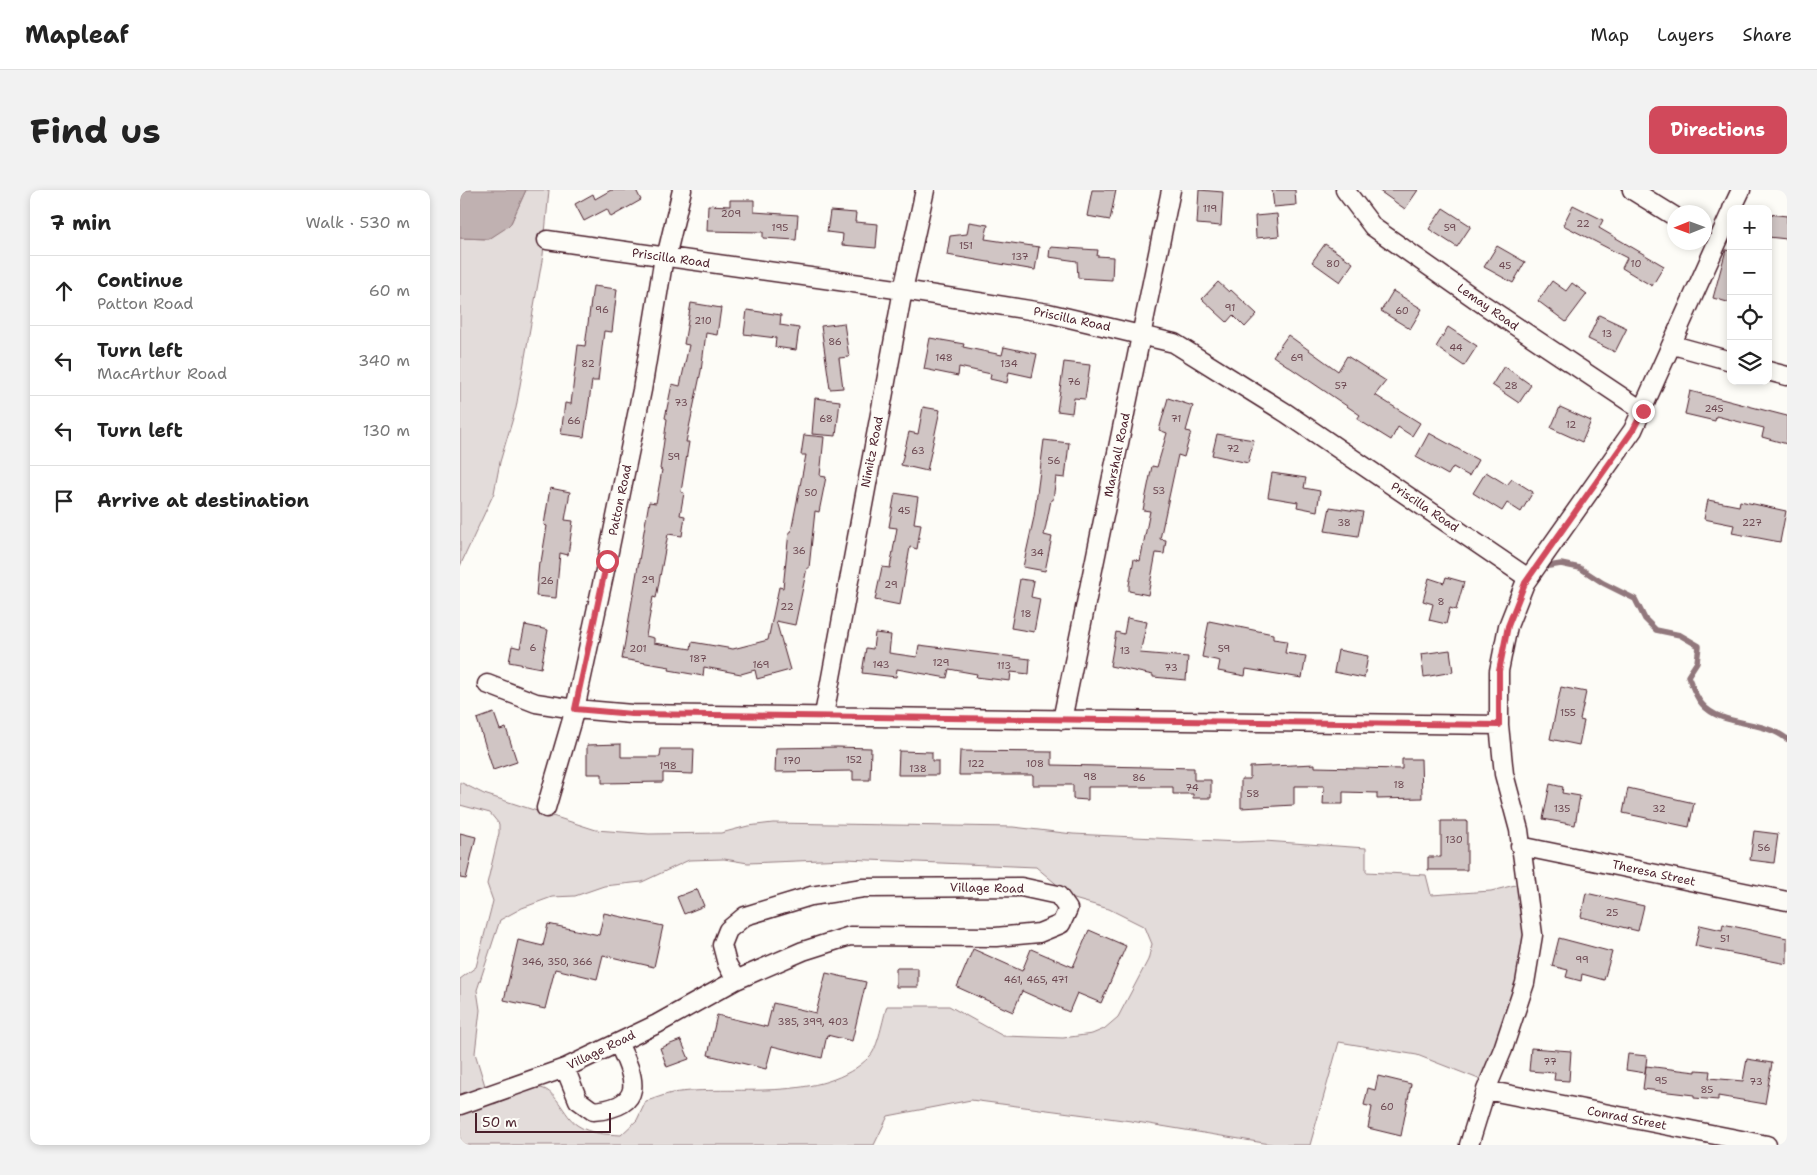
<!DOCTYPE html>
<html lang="en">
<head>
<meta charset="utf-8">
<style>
	body { margin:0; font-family:"Shantell Sans",sans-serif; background:#f2f2f2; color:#222 }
	.controls { position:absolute; right:15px; top:15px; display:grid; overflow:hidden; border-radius:10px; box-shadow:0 2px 8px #0003 }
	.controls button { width:45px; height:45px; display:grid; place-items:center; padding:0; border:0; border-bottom:1px solid #e0e0e0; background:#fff; color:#222; font:25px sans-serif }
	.compass { position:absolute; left:1207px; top:15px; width:45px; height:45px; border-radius:50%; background:#fff; box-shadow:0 2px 8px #0003; rotate:269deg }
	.scale { position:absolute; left:15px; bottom:12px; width:136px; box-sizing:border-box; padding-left:5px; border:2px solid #4a1f2b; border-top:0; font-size:14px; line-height:18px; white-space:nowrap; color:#4a1f2b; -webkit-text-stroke:4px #fdfcf7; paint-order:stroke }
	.stop { position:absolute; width:15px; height:15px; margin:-11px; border:4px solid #d1495b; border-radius:50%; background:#fff }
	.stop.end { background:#d1495b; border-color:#fff; box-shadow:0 1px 5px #0008 }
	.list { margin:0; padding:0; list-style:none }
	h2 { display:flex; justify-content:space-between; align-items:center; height:65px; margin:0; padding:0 20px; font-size:21px }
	h2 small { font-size:16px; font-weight:400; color:#767676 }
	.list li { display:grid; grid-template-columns:32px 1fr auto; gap:15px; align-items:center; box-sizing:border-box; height:70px; padding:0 20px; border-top:1px solid #e0e0e0 }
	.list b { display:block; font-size:19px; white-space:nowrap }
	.list p { margin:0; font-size:16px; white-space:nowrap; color:#767676 }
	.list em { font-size:16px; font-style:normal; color:#767676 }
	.icon { flex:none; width:28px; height:28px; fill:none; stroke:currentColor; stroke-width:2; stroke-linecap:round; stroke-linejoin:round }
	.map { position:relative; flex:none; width:1327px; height:955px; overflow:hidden; border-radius:10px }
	header { display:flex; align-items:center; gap:30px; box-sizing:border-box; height:70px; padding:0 25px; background:#fff; border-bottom:1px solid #e0e0e0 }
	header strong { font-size:24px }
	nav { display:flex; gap:28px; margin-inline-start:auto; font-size:18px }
	.intro { display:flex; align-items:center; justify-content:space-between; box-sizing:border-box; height:120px; padding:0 30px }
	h1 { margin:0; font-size:35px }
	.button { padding:12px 22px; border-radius:10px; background:#d1495b; color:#fff; font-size:18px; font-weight:700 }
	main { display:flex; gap:30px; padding:0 30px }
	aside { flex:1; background:#fff; border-radius:10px; box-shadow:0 2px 8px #0003 }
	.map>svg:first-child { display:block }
</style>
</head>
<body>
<header>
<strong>Mapleaf</strong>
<nav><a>Map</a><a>Layers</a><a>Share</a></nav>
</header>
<div class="intro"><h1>Find us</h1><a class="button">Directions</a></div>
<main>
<aside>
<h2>7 min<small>Walk · 530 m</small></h2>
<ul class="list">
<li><svg class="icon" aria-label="ahead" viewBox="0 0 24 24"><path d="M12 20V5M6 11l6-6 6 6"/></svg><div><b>Continue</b><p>Patton Road</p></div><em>60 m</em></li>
<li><svg class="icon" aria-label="left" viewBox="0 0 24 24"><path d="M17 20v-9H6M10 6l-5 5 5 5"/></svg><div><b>Turn left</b><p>MacArthur Road</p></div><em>340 m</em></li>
<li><svg class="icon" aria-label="left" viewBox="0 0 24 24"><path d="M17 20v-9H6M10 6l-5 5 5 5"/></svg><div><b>Turn left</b></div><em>130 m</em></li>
<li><svg class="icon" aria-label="arrive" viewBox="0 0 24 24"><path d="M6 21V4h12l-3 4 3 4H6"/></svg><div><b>Arrive at destination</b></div></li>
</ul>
</aside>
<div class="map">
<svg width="1327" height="955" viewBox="0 0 1327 955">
	<rect width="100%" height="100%" fill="#fdfcf7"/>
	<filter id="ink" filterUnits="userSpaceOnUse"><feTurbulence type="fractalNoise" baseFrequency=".02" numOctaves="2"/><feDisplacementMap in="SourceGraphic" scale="10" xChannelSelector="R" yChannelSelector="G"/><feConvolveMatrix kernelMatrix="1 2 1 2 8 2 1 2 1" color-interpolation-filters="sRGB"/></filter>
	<g filter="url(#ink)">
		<path fill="#e3dcda" stroke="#967e82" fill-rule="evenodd" d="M66,0H89L83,65L56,218L40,272L34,303L0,376V48L29,49L51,33Z
			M0,592L24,604L136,640L189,644L261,643L288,636L313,633L553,637L613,644L778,652L804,651L906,658V682L966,685L971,705L1031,701L1063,693L1071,752L1029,893L957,865L879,852L850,955H816L671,931L511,910L428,926L414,955H0V789L16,777L33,711L27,694L39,643V634L30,623L0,615ZM264,669L288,673L385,669L576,677L614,709L649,719L685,737L692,754L688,770L658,827L644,839L632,844L603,848L543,846L489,816H427C423,828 418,858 410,866C364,915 271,894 212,903C203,905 194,909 186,911L177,930L161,945C145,944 130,944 117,935C104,926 95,897 78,898C64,899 47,909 34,914L26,899L15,863L20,820L17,800L40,730L62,718L92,707L115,706L144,696L182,692L229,670Z"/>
		<path fill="#c0b1b1" stroke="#91777b" d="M0,0H66L51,33L46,38L29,49L0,48Z"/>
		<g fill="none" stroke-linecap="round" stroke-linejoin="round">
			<path stroke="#91777b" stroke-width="5.5" d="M1089,376L1101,374L1120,378L1143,393L1175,409L1185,429L1196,440L1220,445L1239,456L1237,472L1228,486C1232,495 1235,506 1242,514C1261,537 1302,529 1327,549"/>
		</g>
		<path fill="#d0c5c4" stroke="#4a1f2b" d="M151,0H176L181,10L151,27L147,19L124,31L115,14L133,4L135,9Z
			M632,0H656L650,30L627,26Z
			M739,0L763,2L761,36L737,34Z
			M812,0H835L836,15L814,17Z
			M918,0H958L945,19Z
			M270,10H294V22L338,25L336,50L303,48V42L247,41L248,15L270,16Z
			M1113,15L1143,30L1139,38L1204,76L1192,96L1162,78L1167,68L1103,35Z
			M983,18L1011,36L997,57L969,39Z
			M370,21L396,23L395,32L418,34L416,58L382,55L383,44L367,42Z
			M817,24L819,46L796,48L795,26Z
			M1308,24L1327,26V49L1308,47Z
			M509,32L528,35L525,49L579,57L575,80L487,65L490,46L507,44Z
			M865,54L893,73L880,92L852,72Z
			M1037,56L1065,72L1053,93L1024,77Z
			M590,57L638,60L637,66L653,67L652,90L618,88L617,71L589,67Z
			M1266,60L1271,61V113L1253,108Z
			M1092,91L1106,101L1112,93L1127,104L1106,132L1078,111Z
			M758,92L769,102L771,100L797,124L785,137L773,125L767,132L742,109Z
			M133,96L157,99L152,142L144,141L138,191H132L124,247L101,244L105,213L111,214L118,155L125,156Z
			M933,101L962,119L950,139L921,121Z
			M231,113L261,118L257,145L246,143L241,181L226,252H229L221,302L224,303L220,325L225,326L222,346L208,344L196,408L193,407L186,446L194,448V453L231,459L232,452L273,459L308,450L319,397L323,398L329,342H331L346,265H341L344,245L364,247L360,286L366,287L359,322L355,321L349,378H347L335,435L316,431L330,480L297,489L295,480L281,484L244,477L243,486L209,480L210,477L162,469L189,312L196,313L202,280L200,279L207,229L205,228L212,194L220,196L229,155L224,154Z
			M287,120L321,125L320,135L339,138L336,160L315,157L316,148L284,144Z
			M1139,125L1167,138L1155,162L1128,149Z
			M384,133L389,167L379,168L383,198L370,199L361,136Z
			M988,137L1017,156L1004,176L976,157Z
			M828,145L878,181L887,166L926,191L915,205L960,233L952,246L938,237L931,250L897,229L900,225L813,166Z
			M470,148L504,154L503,157L542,165L544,157L577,164L572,187L549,182L547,193L530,189L531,184L499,177L498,186L464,179Z
			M604,172L630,175L625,209L614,208L612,223L597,221Z
			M1044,176L1071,195L1059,213L1032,195Z
			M1230,201L1327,226V254L1302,247L1304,238L1256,226L1255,231L1225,224Z
			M355,208L380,211L376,246L352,244Z
			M708,208L733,216L726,241L731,242L724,267L718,265L700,349L706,350L704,364L696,363L688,405L669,401V395L674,369L680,371L690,321L683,320L692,276L697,277L707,243L699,240Z
			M463,217L480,220L467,281L441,275L449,242L458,244Z
			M1100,217L1131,231L1122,252L1091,238Z
			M969,243L1018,270L1009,286L993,277L988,285L956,267Z
			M757,244L794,250L788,273L752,265Z
			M584,250L609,253L605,288L596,287L593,310H591L584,345L592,347L585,381L563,377L574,327Z
			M1026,282L1047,295L1052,289L1073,302L1061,322L1047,313L1042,321L1013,303Z
			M812,283L846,288L844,298L860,301L857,321L837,317L838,312L808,307Z
			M90,298L110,302L105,330L113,331L108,365L100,363L96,408L76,406L79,372H81L87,336L84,335Z
			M435,303L458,307L454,333L461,334L457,359L450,357L440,415L415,410L422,377L430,378L437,338L429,337Z
			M1248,310L1279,316L1280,311L1326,321L1320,352L1272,343L1274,335L1244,329Z
			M870,317L903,322L898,346L865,341Z
			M986,387L1004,392L996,420L990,418L986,434L969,430L973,414L963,411L969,388L984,393Z
			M560,389L574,391L571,407L580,409L574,442L551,438Z
			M667,428L687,432L680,463L728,467L726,490L693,487V485L650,476L656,442L664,444Z
			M749,431L813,444V449L827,451L825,463L846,466L842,488L786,479L785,486L758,481L760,471L742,467Z
			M65,435L88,440L81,478L49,472L52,456L60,458Z
			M415,443L431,445L429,463L457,467L459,455L570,469L569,484L551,482L550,491L516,487L517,484L489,479L487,488L437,479L436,487L402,483L406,458L413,459Z
			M878,460L908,466L904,488L874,482Z
			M990,460L993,482L964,487L961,464Z
			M1101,497L1126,502L1120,530L1124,531L1119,555L1090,549Z
			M34,523L40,540L46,538L57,572L33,580L17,529Z
			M161,554V567H200L201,559H234L233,584L203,583V592L142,593V584H127V555Z
			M377,557L411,558L410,590H393V581L315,582L316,558Z
			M439,561L472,562V571H478V585H438Z
			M500,561L592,562V575L734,578V590H751V608H733V604H713V597H628V610L613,609V595H573V585H499Z
			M942,569H961L962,608L917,609V603L883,602V614H863L864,596H834V615L781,618V589H790V577L855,574V577L942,579Z
			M1090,594L1103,597L1102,603L1120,606L1115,635L1083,629Z
			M1168,598L1234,613L1229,637L1163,623Z
			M981,631H1007V680H968V667H981Z
			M1294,641L1318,644L1314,673L1290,670Z
			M0,643L16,647L6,689L0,688Z
			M237,699L244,716L224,724L217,707Z
			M1126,703L1184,716L1178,741L1121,727Z
			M144,723L203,736L194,777L143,765L137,789L95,779L85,819L44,810L58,750L83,756L88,734L139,745Z
			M1263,734L1327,748V774L1235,756L1240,735L1262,740Z
			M629,740L666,756L641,813L617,803L609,822L562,801L553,822L497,797L513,759L562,781L571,759L613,777Z
			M1099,748L1152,762L1144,790L1122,784L1121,791L1106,787L1108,780L1092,776Z
			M436,778H458V797H436Z
			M366,783L406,792L392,851L367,845L362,868L312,856L306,879L248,865L257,825L307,837L313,813L356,823Z
			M221,850L229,869L207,877L200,858Z
			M1071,858L1111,861L1109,891L1094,890L1095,883L1069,881Z
			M1168,864L1187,866L1185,883L1166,880Z
			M1287,869L1312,873L1305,914L1258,906V910L1234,908V905L1183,899L1186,876L1236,882V880L1250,881L1249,888L1283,891Z
			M918,886L951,894L941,946L908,938L912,917L904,915L908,898L915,900Z"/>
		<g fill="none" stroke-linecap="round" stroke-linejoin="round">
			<g stroke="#4a1f2b" stroke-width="21">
				<path id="minor" d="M885,0L913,37L1024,115L1183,221
					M1172,0L1214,26
					M1272,19L1281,0
					M87,50L443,100L588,123L714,153L826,223L1068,388
					M1213,155L1271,171
					M1308,181L1327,186
					M27,494L76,513L115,519L172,524L1039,535
					M364,525L443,100L465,0
					M602,530L711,0
					M86,618L115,519L147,371L182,200L204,67L208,59L222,0
					M1060,656L1327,711
					M561,697L598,705L608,719L601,734L579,743L536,747L390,746L343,761L276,790L267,774L262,755L268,740L285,726L351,706L403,698Z
					M105,878L118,910L133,921C186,917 176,889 158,853
					M1026,900L1307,955
					M0,915L105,878L197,834L276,790
					M1009,955L1026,900L1043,859L1065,793L1073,745L1059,640L1044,584L1039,535V481L1048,436L1065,393L1173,240L1271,22"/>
			</g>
			<use href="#minor" stroke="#fdfcf7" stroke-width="18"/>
		</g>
	</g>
	<g fill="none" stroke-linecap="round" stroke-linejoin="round" filter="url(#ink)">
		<path stroke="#d1495b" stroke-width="6" d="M147,371L115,519L172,524L1039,535V481L1048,436L1065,393L1173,240L1183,221"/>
	</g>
	<g text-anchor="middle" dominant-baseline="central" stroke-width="5" stroke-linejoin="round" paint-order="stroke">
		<g font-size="10" fill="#6c4851">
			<text x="750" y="18">119</text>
			<text x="271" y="23">209</text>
			<text x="1123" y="33">22</text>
			<text x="320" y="37">195</text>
			<text x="990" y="37">59</text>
			<text x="506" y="55">151</text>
			<text x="560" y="66">137</text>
			<text x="873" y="73">80</text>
			<text x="1176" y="73">10</text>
			<text x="1045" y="75">45</text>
			<text x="770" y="117">91</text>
			<text x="142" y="119">96</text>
			<text x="942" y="120">60</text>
			<text x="243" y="130">210</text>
			<text x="1147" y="143">13</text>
			<text x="375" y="151">86</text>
			<text x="996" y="157">44</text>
			<text x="484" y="167">148</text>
			<text x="837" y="167">69</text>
			<text x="128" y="173">82</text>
			<text x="549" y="173">134</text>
			<text x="614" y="191">76</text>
			<text x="881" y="195">57</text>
			<text x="1051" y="195">28</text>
			<text x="221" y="212">73</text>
			<text x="1254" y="218">245</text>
			<text x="366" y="228">68</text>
			<text x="716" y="228">71</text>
			<text x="114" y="230">66</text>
			<text x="1111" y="234">12</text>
			<text x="773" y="258">72</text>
			<text x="458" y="260">63</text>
			<text x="214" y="266">59</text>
			<text x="594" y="270">56</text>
			<text x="699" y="300">53</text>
			<text x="351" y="302">50</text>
			<text x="444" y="320">45</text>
			<text x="884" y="332">38</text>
			<text x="1292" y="332">227</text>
			<text x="339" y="360">36</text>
			<text x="577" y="362">34</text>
			<text x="188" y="389">29</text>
			<text x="87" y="390">26</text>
			<text x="431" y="394">29</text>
			<text x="981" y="411">8</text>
			<text x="327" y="416">22</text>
			<text x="566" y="423">18</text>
			<text x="73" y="457">6</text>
			<text x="178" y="458">201</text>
			<text x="764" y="458">59</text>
			<text x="665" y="460">13</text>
			<text x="238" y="468">187</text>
			<text x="481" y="472">129</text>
			<text x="301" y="474">169</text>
			<text x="421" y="474">143</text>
			<text x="544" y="475">113</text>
			<text x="711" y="477">73</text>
			<text x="1108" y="522">155</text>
			<text x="394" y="569">152</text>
			<text x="332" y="570">170</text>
			<text x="516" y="573">122</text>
			<text x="575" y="573">108</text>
			<text x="208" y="575">198</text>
			<text x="458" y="578">138</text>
			<text x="630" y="586">98</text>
			<text x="679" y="587">86</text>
			<text x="939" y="594">18</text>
			<text x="732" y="597">74</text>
			<text x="793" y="603">58</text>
			<text x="1102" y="618">135</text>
			<text x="1199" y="618">32</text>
			<text x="994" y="649">130</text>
			<text x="1304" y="657">56</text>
			<text x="1152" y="722">25</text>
			<text x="1265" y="748">51</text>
			<text x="1122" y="769">99</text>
			<text x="97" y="771">346, 350, 366</text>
			<text x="576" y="789">461, 465, 471</text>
			<text x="353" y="831">385, 399, 403</text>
			<text x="1090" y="871">77</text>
			<text x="1201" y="890">95</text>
			<text x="1296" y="891">73</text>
			<text x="1247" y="899">85</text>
			<text x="927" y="916">60</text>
		</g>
		<g font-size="12" fill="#4a1f2b" stroke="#fdfcf7">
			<text transform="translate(211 68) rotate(8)">Priscilla Road</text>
			<text transform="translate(1028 117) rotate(35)">Lemay Road</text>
			<text transform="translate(612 129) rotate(12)">Priscilla Road</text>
			<text transform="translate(412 262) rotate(-79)">Nimitz Road</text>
			<text transform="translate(657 265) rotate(-78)">Marshall Road</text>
			<text transform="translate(160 310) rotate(-78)">Patton Road</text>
			<text transform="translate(965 317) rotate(34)">Priscilla Road</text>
			<text transform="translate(1194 683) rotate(12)">Theresa Street</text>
			<text transform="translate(527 698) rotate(1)">Village Road</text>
			<text transform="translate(141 860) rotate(-26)">Village Road</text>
			<text transform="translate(1167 928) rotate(11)">Conrad Street</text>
		</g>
	</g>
</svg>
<div class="controls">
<button>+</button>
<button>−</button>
<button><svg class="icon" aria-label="locate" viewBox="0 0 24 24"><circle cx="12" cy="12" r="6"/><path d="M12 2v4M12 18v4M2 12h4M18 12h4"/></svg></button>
<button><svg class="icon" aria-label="layers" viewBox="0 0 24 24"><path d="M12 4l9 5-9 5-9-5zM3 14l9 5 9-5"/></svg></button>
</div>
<svg class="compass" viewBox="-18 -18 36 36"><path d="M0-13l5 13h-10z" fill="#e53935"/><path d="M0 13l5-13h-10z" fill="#767676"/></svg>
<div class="scale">50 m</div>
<div class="stop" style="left:147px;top:371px"></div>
<div class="stop end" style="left:1183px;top:221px"></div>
</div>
</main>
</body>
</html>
